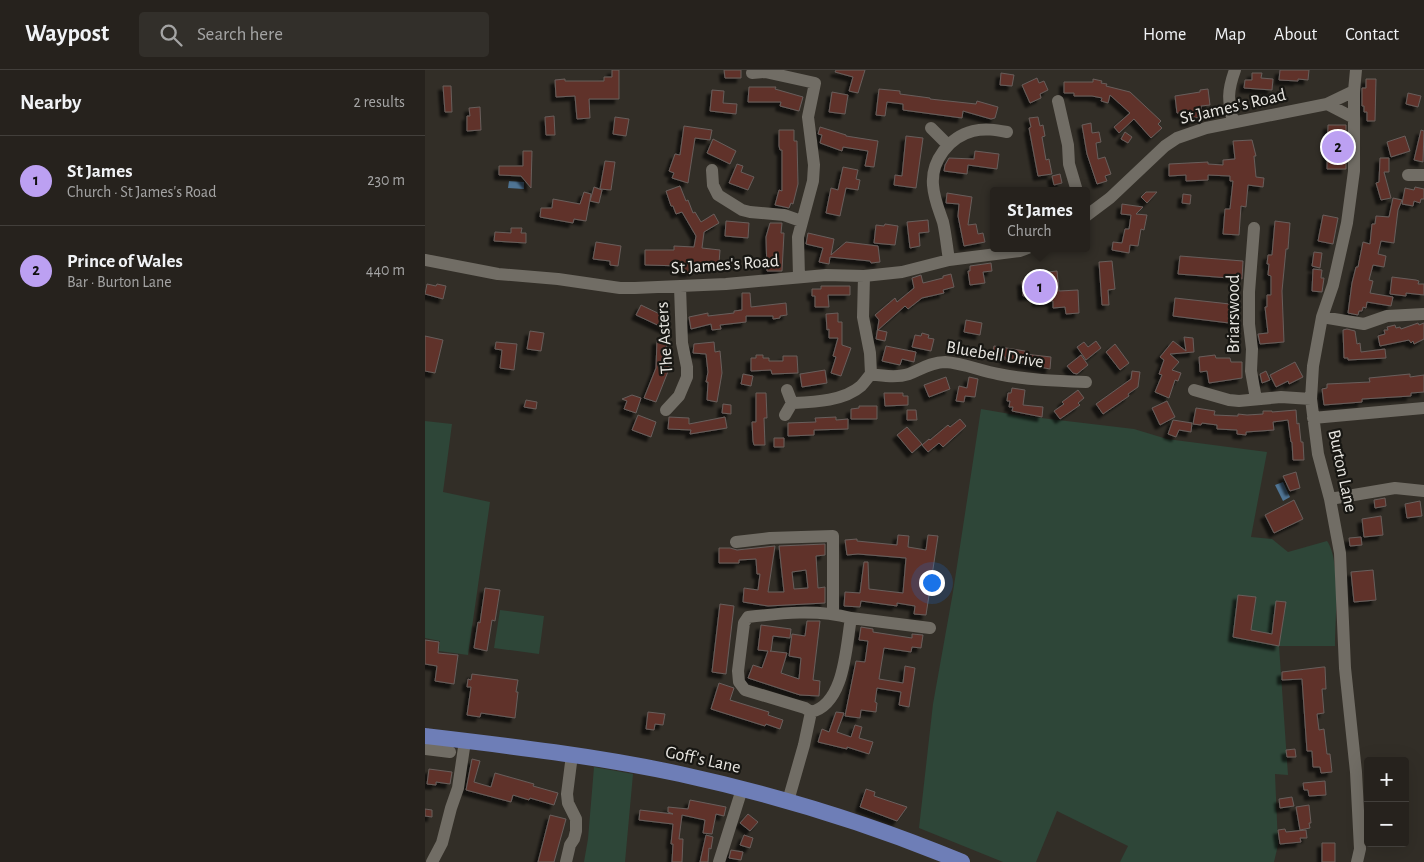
<!DOCTYPE html>
<html lang="en">
<head>
<meta charset="utf-8">
<style>
	body { margin:0; font-family:"Alegreya Sans",sans-serif; background:#322f2a; color:#f1f3f6 }
	.controls { position:absolute; right:15px; bottom:15px; display:grid; overflow:hidden; border-radius:5px; box-shadow:0 5px 20px #0002 }
	.controls button { width:45px; height:45px; display:grid; place-items:center; padding:0; border:0; border-bottom:1px solid #423f3b; background:#26221d; color:#f1f3f6; font:25px sans-serif }
	.you { position:absolute; left:506px; top:512px; width:18px; height:18px; margin:-12px; border:4px solid #fff; border-radius:50%; background:#1a73e8; box-shadow:0 0 0 8px #1a73e833 }
	.badge { display:grid; place-items:center; width:32px; height:32px; border-radius:50%; background:#bca0f2; color:#111; font-size:16px; font-weight:700 }
	.pin { position:absolute; translate:-50% -50%; border:2px solid #fff; box-shadow:0 1px 5px #0006 }
	.popup { position:absolute; left:565px; top:117px; width:100px; height:65px; box-sizing:border-box; display:grid; place-content:center; border-radius:5px; background:#26221d; filter:drop-shadow(0 1px 4px #0005); font-size:16px; white-space:nowrap; color:#a4a4a4 }
	.popup b { font-size:19px; color:#f1f3f6 }
	.popup::after { content:''; position:absolute; left:50%; top:100%; margin-left:-10px; border:10px solid transparent; border-top-color:#26221d }
	.list { margin:0; padding:0; list-style:none }
	h2 { display:flex; justify-content:space-between; align-items:center; height:65px; margin:0; padding:0 20px; font-size:21px }
	h2 small { font-size:16px; font-weight:400; color:#a4a4a4 }
	.list li { display:grid; grid-template-columns:32px 1fr auto; gap:15px; align-items:center; box-sizing:border-box; height:90px; padding:0 20px; border-top:1px solid #423f3b }
	.list b { display:block; font-size:19px; white-space:nowrap }
	.list p { margin:0; font-size:16px; white-space:nowrap; color:#a4a4a4 }
	.list em { font-size:16px; font-style:normal; color:#a4a4a4 }
	.icon { flex:none; width:28px; height:28px; fill:none; stroke:currentColor; stroke-width:2; stroke-linecap:round; stroke-linejoin:round }
	.map { position:relative; flex:none; width:999px; height:792px; overflow:hidden }
	header { display:flex; align-items:center; gap:30px; box-sizing:border-box; height:70px; padding:0 25px; background:#26221d; border-bottom:1px solid #423f3b }
	header strong { font-size:24px }
	nav { display:flex; gap:28px; margin-inline-start:auto; font-size:18px }
	.search { width:350px; height:45px; background:#322f2a; display:flex; align-items:center; gap:12px; box-sizing:border-box; padding:0 18px; border-radius:5px; color:#a4a4a4; font-size:19px }
	main { display:flex }
	aside { flex:1; background:#26221d }
	.map>svg:first-child { display:block }
</style>
</head>
<body>
<header>
<strong>Waypost</strong>
<div class="search"><svg class="icon" aria-label="search" viewBox="0 0 24 24"><circle cx="10" cy="10" r="6"/><path d="M15 15l6 6"/></svg>Search here</div>
<nav><a>Home</a><a>Map</a><a>About</a><a>Contact</a></nav>
</header>
<main>
<aside>
<h2>Nearby<small>2 results</small></h2>
<ul class="list">
<li><span class="badge">1</span><div><b>St James</b><p>Church · St James's Road</p></div><em>230 m</em></li>
<li><span class="badge">2</span><div><b>Prince of Wales</b><p>Bar · Burton Lane</p></div><em>440 m</em></li>
</ul>
</aside>
<div class="map">
<svg width="999" height="792" viewBox="0 0 999 792">
	<defs>
		<filter id="shadow"><feDropShadow dx="-4.5" dy="4.5" stdDeviation="1" flood-color="#0009"/></filter>
	</defs>
	<rect width="100%" height="100%" fill="#322e27"/>
	<path fill="#2e4638" d="M556,339L591,345L709,359L742,369L842,382L826,467L847,469L863,482L902,471C916,490 910,551 910,576H854L863,705L850,704L853,775L849,792H695L703,776L632,741L611,792H578L494,758L508,634L528,522Z
		M0,351L27,354L18,422L65,432L43,585L14,581L15,571L0,568Z
		M75,540L119,546L114,584L69,578Z
		M169,697L208,704L200,792H159L163,769Z"/>
	<path fill="#4f7494" d="M84,111L99,112V119L83,118Z
		M858,412L865,427L858,431L850,415Z"/>
	<path fill="#60332c" stroke="#685e5b" fill-rule="evenodd" filter="url(#shadow)" d="M187,0H194V29H164L165,48L152,49L150,26L131,27L130,10L140,9V11H179V7H187Z
		M299,0H316V8H300Z
		M411,0H440L433,23L424,21L428,7L410,2Z
		M855,0H884L883,10L873,9V11L854,10Z
		M576,3L589,5L587,16L575,15Z
		M827,3H837L836,8L848,9L847,20L819,18L820,10H827Z
		M612,8L614,13L619,11L623,20L615,24L616,28L605,33L597,15Z
		M668,9L677,11L676,13L682,14L681,16L705,22L736,51L733,54L737,58L726,68L709,49L694,63L689,57L705,43L685,25L683,33L676,31L677,28L667,26H649V23H639V12H668Z
		M941,9H951L950,51H942V42H939V36H937V18H941Z
		M18,16H26L27,42H20Z
		M324,17H351L350,19L378,27L374,41L355,36L356,32H323Z
		M454,19L475,21V24L505,28V29L551,34L552,31L573,37L570,48L566,49L538,41L537,48L478,40V34L462,32L460,46L451,45Z
		M783,19L785,35L776,36L778,47L768,48V51L760,52L759,43H752L750,26L775,22V20Z
		M287,20L299,21L298,33L312,34L311,44L285,41Z
		M407,22L423,25L420,44L404,42Z
		M983,23L996,26L993,37L981,34Z
		M55,37L56,60L42,61V46H45L44,38Z
		M129,46L130,65H121L120,47Z
		M190,47L204,49L201,66L188,64Z
		M613,47L615,56L618,55L620,66L617,67L621,90L624,89L627,104L613,106L604,58L606,57L604,48Z
		M666,53L667,63L674,62L676,72L671,73L673,89L680,87L686,104L680,106L682,111L672,114L662,84L657,55Z
		M903,55H921V99H902Z
		M259,56L287,60L285,70L270,68L263,113L247,108L249,103L244,101L250,84L255,85Z
		M395,57L421,65V66L453,71L449,97L440,96L443,81L418,77L417,81L395,73L397,65L393,64Z
		M354,60H369V71H372L373,114L368,134L366,133L364,138L350,135L354,120L357,121V80H355L354,76Z
		M996,60L999,61L998,92L989,90Z
		M700,62L707,67L703,73L696,69Z
		M481,66L498,68L491,118L469,115L470,105L477,106Z
		M980,66L985,81L966,87L962,72Z
		M288,69L311,81L305,94L282,83Z
		M827,70L831,86H829L831,107L839,108L838,117L823,115L821,137L816,136L814,165L798,164L800,139H805L808,111H805V106L783,105V110L761,111V105L744,106V94L783,92V94L798,95V90L810,89L808,71Z
		M98,81H107L106,118L96,106L74,105V96H98Z
		M550,81L574,84L572,99L543,95L542,104L519,101L520,95L524,88L549,89Z
		M955,88H964V102H959L966,128L956,130L951,113L954,112Z
		M180,91L190,92L186,120L175,119Z
		M312,94L318,96L316,102L329,107L323,120L304,113Z
		M418,97L433,100L431,109L435,110L433,120L421,118L415,146L401,143L406,118L413,120Z
		M635,104L637,113L629,115L627,106Z
		M255,116L261,131L263,130L268,143L270,142L276,152L289,144L294,153L279,162L277,178L295,180L294,193H290V195L267,194L266,202H258V196L220,195V180H249V176L269,177L271,166L257,142L251,144L248,136H246L241,121Z
		M169,117L177,120L174,133L165,131Z
		M990,117L999,119V129H996L995,133L989,131L988,136L977,134L980,118L989,120Z
		M159,122L166,124L161,151L149,149L148,153L115,147L116,138H127L128,129L155,134Z
		M721,122H732L722,133L716,127Z
		M522,123L547,127L543,155L551,154L553,164L558,163L560,172L539,176L533,146L534,134L521,133Z
		M758,124L766,125L765,134L757,133Z
		M968,128L977,130L973,140L969,173L956,171L953,184L961,186L959,197L948,195L944,210L948,211L945,223L968,227L966,236L942,232L941,238L938,237L937,241H934L933,245L923,243L927,213L931,197H933L938,172L945,174L947,154H950L951,146L964,147Z
		M697,134L718,137L711,144L722,145L719,160L716,159L713,176L705,175L704,183L687,180L688,172L697,173L700,159H704L706,145L696,144Z
		M898,145L913,148L908,174L893,171Z
		M503,150L504,162L494,163L495,176L485,178L482,152Z
		M301,151L324,153L323,168L300,166Z
		M850,151L865,153L863,179H861L857,221L859,272L835,274L833,264L843,263L840,237H842V225H846V206L843,205L844,194H842L843,185H847Z
		M345,153H357L356,163H359L357,201H342L341,167Z
		M460,154L473,156L470,175L449,173L451,155L459,156Z
		M86,158H97L96,163H101V173L69,171L70,162L86,163Z
		M383,163L409,169L406,185L421,172L453,176L455,192L446,193L445,191L405,187L404,194L394,192L398,178L381,174Z
		M171,172L196,176L193,196L185,195V191L168,189Z
		M889,182L897,183L895,198L887,196Z
		M755,186L818,191L817,209L753,204Z
		M687,191L690,219L683,220L684,235H677L674,192Z
		M566,193L567,201L558,202L560,213L545,215L543,201H545V196Z
		M888,199L897,200L896,208H899L897,222L887,221Z
		M632,201L634,221L653,220L654,243L641,244L640,237L628,238V231L612,232V225L598,226L597,211L614,210V203Z
		M526,204L529,217L518,220L519,223L497,228L483,239L480,236L453,260L462,262L460,271L451,269L454,250L450,245L470,228L472,232L489,218L487,208L496,205L498,213L518,208V206Z
		M967,207L991,210L994,211L993,214H999V225L981,223V226L965,224Z
		M2,214L11,216L12,214L21,216L18,229L0,224Z
		M396,216H425V225H403L404,237H390V226H387V219H396Z
		M317,223H325L326,237L361,233L362,245L355,246V248L348,249V246H321V252L295,255L296,259L287,260L286,254L266,259L264,247L283,243V246L309,243V241L317,240Z
		M750,228L814,235L812,254L748,246Z
		M216,235L239,246L238,248L245,251L241,259L211,245Z
		M413,243V252H417V275L426,278L416,306L406,303L411,287L408,286L413,268H404V259L402,260L401,244Z
		M541,250L557,253L555,265L539,262Z
		M993,253L994,255L999,253V269L989,274L988,271L986,273L984,270L955,276L953,266L960,264L959,260H963L962,257L970,255L971,258L975,257L976,259Z
		M922,259L930,261L932,274L935,273L936,282L960,279L961,288L923,290V288H919L918,260Z
		M105,261L119,263L116,281L102,279Z
		M497,263L504,265L503,268L509,269L506,281L487,277L490,265L496,266Z
		M0,266L18,270L10,303L0,301Z
		M759,267L768,268L769,282L745,284L754,292L747,300L756,303L753,311L750,310L744,328L730,322L737,305L734,304L739,290L735,287L748,271L761,281Z
		M232,270H242L241,281H244V299L231,332L219,328L231,298Z
		M671,271L676,278L661,290L652,277L659,272L663,277Z
		M71,272L92,274L89,300L75,298L77,280L70,279Z
		M289,272L290,282L295,281L297,303L292,332L282,330L283,312H281L283,302L281,284L268,283L269,274Z
		M690,274L704,293L695,300L681,282Z
		M461,276L491,282L489,292L477,289L475,295L457,291Z
		M569,276L600,281V284L626,287L625,299L580,290V287L567,285Z
		M331,285H338V288H344V291H358V286H372L373,303L347,304L346,300L326,301V288H331Z
		M656,285L663,295L652,304L648,303L642,296Z
		M790,285L791,288H805L806,292H817V308L784,313L782,301L775,302L774,287Z
		M870,292L878,307L864,314L863,311L851,317L845,305Z
		M400,300L402,313L377,317L375,304Z
		M707,301L715,302L713,317L703,324L704,326L678,344L671,334L706,309Z
		M841,301L845,310L837,313L835,304Z
		M318,304L328,306L326,316L316,314Z
		M985,304V307L999,305V322L986,323V326L937,329V332L899,335L897,319L902,318V314L945,312L944,308Z
		M521,307L525,319L504,327L499,315Z
		M544,307L553,309L550,327L540,326L539,332L531,331L534,316L542,318Z
		M587,318L600,320L598,335L618,337L617,347L587,341L588,337H584L585,331H582L583,323H586Z
		M653,320L659,328L653,333L655,335L635,349L629,341L639,334L637,332Z
		M331,323H341L342,348H339L340,375H329L328,371L327,352H331Z
		M459,323H478V326H483V335L460,336Z
		M207,325L216,328L211,343L199,339L202,331L197,329Z
		M101,330L112,332L111,339L99,337Z
		M742,331L750,347L735,355L727,338Z
		M298,334L306,335V344L297,343Z
		M434,336H452V349H426V339L434,338Z
		M771,338L790,341L789,345L813,346V344L822,345L838,344V341H847V342L871,340L872,354L874,353L876,372H878L879,390H868L867,372H866L863,350L848,352L849,360L821,362V365L812,364V360L792,359V355L777,353L776,355L768,354Z
		M482,340H491L492,350H482Z
		M213,345L231,352L226,367L207,360Z
		M244,347L264,348V354L300,347L302,358L265,364L266,360L243,359Z
		M411,347V350L423,349V359L389,360V365L363,366V353L391,352L390,348Z
		M535,349L541,356L518,377L514,373L503,382L497,375L504,369L505,370L523,355L525,357Z
		M748,350L767,353L766,362L754,360L751,367L743,364Z
		M482,357L497,374L487,383L472,365Z
		M349,368H359V377H349Z
		M871,402L875,418L865,421L858,406Z
		M960,428L961,436L950,438L949,430Z
		M869,430L878,449L849,463L840,445Z
		M995,431L997,446L982,448L980,434Z
		M956,446L958,465L939,467L937,449Z
		M473,465L484,466L483,477L501,480L503,465L513,466L501,545L489,544L490,536L472,533V536L436,531L435,537L419,536L420,522L435,523L439,492H443L444,519L478,523L481,488L433,484L422,485L420,470L432,469V471L472,475Z
		M936,467L937,475L925,476L924,468Z
		M400,474V485L391,486L393,518L400,517V533L343,536L318,532L319,518L333,520L335,504H332L331,489L314,490V493H294V478H305L312,480L350,476L343,522H359L354,476ZM381,500L383,518L369,519L367,502Z
		M948,500L951,530L929,532L926,502Z
		M60,518L75,520L70,551L67,550L62,581L49,578L53,552L55,553Z
		M813,525L831,527L826,560L847,564L851,531L861,532L854,576L808,567Z
		M295,534L309,536L301,604L287,602Z
		M382,551H395L388,610L395,611L394,626L375,625L323,608L328,595L337,598L343,581L333,580L336,555L366,559L365,568L348,566L346,581H345L362,583L356,603L374,609L376,588L364,586L367,564L380,566Z
		M436,557L448,559V562L487,568V564L498,565L496,578L487,577L486,582L459,578L454,609L478,613L480,596L490,598L484,637L474,635L476,622L452,618L450,632L452,633L451,642L436,640L435,648L420,646L431,591L440,592L443,571L434,570Z
		M0,570L14,572L13,583L33,585L29,614L10,611L12,596L0,594Z
		M898,597H900L901,619H897L899,643L892,644L894,660L899,659L902,684H905L907,702L896,703L895,697H888L887,681H882L877,609L857,610V602Z
		M47,604L93,610L91,622H93L90,648L56,643L55,647L42,645L46,617H42L43,609L46,610Z
		M294,613L309,618L305,630L344,642L343,645L358,650L355,659L341,654L340,656L286,639Z
		M223,642L240,644L238,655L230,654L229,660L221,659Z
		M411,642L419,643L412,662L426,667L430,655L437,657L434,668L448,672L444,684L422,677V679L393,672L397,659L404,662Z
		M870,679L871,687H862L861,680Z
		M47,689L55,691L49,712L66,717L70,703L109,714L108,716L133,723L129,735L105,728L104,730L88,725L86,732L41,720Z
		M4,699L27,702L25,714L11,712V715L2,714Z
		M900,711L901,725L884,726L883,720H879L878,713Z
		M441,719L450,722L449,726L482,737L472,751L435,737Z
		M867,727L869,736L855,738L854,729Z
		M265,730L301,737L299,746L291,744L287,764L278,763L280,750L257,745L254,769H258L257,792H247L248,774H246L248,754L214,750L215,740L248,744L243,742V737L263,739Z
		M884,735L886,753H884L885,758L875,760L871,737Z
		M0,739L7,740V747L0,746Z
		M323,744L333,752L325,761L315,753Z
		M125,745L141,749L129,792H113Z
		M860,759L861,762L881,760L882,768H875L876,772L855,774L853,760Z
		M281,765L288,767L286,779L284,778L283,792H275Z
		M319,765L328,768L325,778L315,775Z
		M897,773H910V792H897Z
		M306,780L318,782L316,790L304,788Z"/>
	<g fill="none" stroke-linecap="round" stroke-linejoin="round">
		<path stroke="#716d65" stroke-width="12" d="M340,0V2L390,13L383,47L389,95L388,111L373,167L374,207
			M931,0L929,21V101L922,153L908,215L897,247L888,296L886,329L893,384L905,429L915,483L920,598L931,702L935,779L932,792
			M327,3L340,2
			M633,31L643,75L644,94L652,121
			M902,34L929,48
			M808,52C803,30 802,22 810,0
			M506,58L523,75
			M287,100L288,115L293,125L317,140L325,142L359,145L376,151
			M983,105H999
			M661,146L685,128L740,76L752,68L781,58L902,34L929,21
			M829,158L824,222V254L827,279L826,301L831,329
			M0,190L73,204L133,209L195,218H210L301,214L401,205L439,206L477,202L524,190L595,181L603,178
			M524,190C522,178 521,165 518,152C514,140 509,129 508,115C506,91 524,67 548,61C560,58 571,60 582,62
			M439,206L438,247L445,283L446,304
			M897,247L939,254L962,246L999,244
			M769,320L804,330L814,331L856,327L886,329
			M367,333C389,332 419,331 436,316C440,312 443,307 446,304C458,306 472,308 484,304C496,299 507,292 520,292C538,293 556,301 573,304C602,310 631,311 661,312
			M241,340L254,326L262,307V297L257,273L255,217
			M360,345L367,333L362,320
			M888,348L999,338
			M905,429L970,418L999,421
			M311,472L345,468L408,466V543
			M386,642L380,638L320,620L314,612L313,601L319,553L323,547C357,543 392,539 426,548
			M0,679L25,682
			M363,731L379,675L386,642C420,634 421,576 426,548L505,558
			M7,792L17,773L26,738L33,718L40,671
			M141,792L145,775L149,769L151,761V749L143,733L142,724L147,685
			M294,792L317,719"/>
		<path stroke="#6e7eb7" stroke-width="16" d="M0,666C85,676 171,686 255,704C351,725 446,754 537,792"/>
	</g>
	<g text-anchor="middle" dominant-baseline="central" stroke-width="4.5" stroke-linejoin="round" paint-order="stroke">
		<g font-size="18" fill="#e9e7e2" stroke="#181713">
			<text transform="translate(808 37) rotate(-13)">St James's Road</text>
			<text transform="translate(300 195) rotate(-4)">St James's Road</text>
			<text transform="translate(809 244) rotate(-90)">Briarswood</text>
			<text transform="translate(240 268) rotate(-94)">The Asters</text>
			<text transform="translate(570 285) rotate(9)">Bluebell Drive</text>
			<text transform="translate(917 401) rotate(78)">Burton Lane</text>
			<text transform="translate(278 690) rotate(12)">Goff's Lane</text>
		</g>
	</g>
</svg>
<div class="controls">
<button>+</button>
<button>−</button>
</div>
<div class="you"></div>
<div class="pin badge" style="left:615px;top:217px">1</div>
<div class="popup"><b>St James</b>Church</div>
<div class="pin badge" style="left:913px;top:77px">2</div>
</div>
</main>
</body>
</html>
